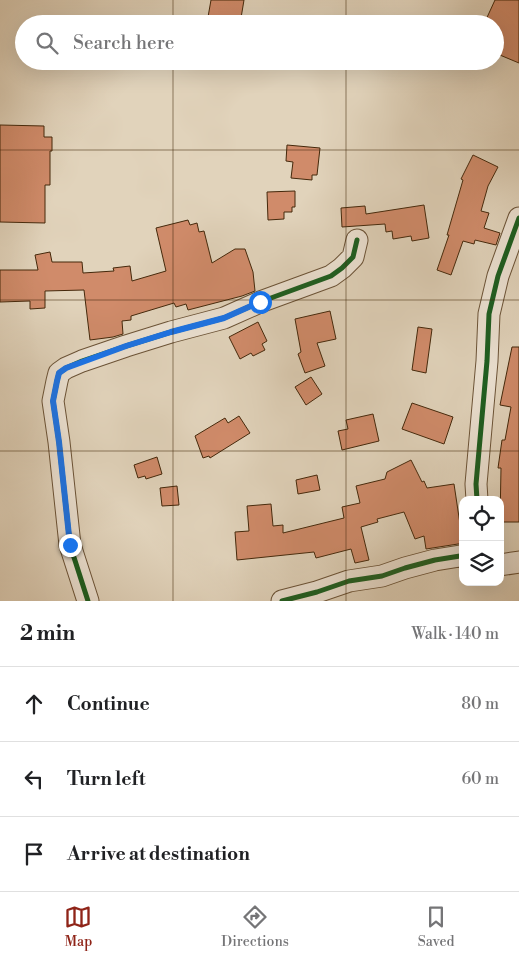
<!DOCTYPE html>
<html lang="en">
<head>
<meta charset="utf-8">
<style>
	body { margin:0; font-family:"Libre Bodoni",serif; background:#f6f6f6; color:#202124 }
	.controls { position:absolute; right:15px; bottom:15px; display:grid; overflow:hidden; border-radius:10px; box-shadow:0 5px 20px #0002 }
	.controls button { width:45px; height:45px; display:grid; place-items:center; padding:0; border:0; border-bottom:1px solid #e0e0e0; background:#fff; color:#202124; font:25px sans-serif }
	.stop { position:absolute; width:15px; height:15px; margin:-11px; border:4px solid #1a73e8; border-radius:50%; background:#fff }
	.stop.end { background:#1a73e8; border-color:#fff; box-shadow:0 1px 5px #0008 }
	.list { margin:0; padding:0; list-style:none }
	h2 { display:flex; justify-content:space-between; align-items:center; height:65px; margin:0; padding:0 20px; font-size:21px }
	h2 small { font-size:16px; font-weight:400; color:#757577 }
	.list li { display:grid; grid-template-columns:32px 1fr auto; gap:15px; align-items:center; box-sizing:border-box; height:75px; padding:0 20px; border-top:1px solid #e0e0e0 }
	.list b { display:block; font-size:19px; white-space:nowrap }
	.list em { font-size:16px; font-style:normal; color:#757577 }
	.icon { flex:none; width:28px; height:28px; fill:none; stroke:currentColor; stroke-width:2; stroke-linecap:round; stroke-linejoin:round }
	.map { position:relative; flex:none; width:519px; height:601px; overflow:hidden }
	.search { position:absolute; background:#fff; box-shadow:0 5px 20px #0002; left:15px; right:15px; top:15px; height:55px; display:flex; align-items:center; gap:12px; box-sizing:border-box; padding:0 18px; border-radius:28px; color:#757577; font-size:19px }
	.sheet { height:290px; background:#fff }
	nav { display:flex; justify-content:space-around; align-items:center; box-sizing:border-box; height:70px; border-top:1px solid #e0e0e0; background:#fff; font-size:14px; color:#757577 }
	nav a { display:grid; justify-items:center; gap:2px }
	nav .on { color:#8f2418 }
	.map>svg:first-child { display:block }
</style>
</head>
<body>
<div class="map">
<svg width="519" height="601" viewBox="0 0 519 601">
	<rect width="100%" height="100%" fill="#e1d3bb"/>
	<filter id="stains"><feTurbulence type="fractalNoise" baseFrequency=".004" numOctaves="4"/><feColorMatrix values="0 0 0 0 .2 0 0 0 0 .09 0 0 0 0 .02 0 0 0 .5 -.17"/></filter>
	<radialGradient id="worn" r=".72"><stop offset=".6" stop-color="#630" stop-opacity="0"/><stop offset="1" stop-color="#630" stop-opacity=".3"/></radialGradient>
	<path fill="#d08b6a" stroke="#44280b" d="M211,0H244L240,24H218L219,19L208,17Z
		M495,0H519V63L495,53V24H484Z
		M0,125L44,126V137H52V151H50V185H45V223L0,222Z
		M287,145L320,148L317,175H312V180L291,178L293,162L286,161Z
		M473,155L498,167L488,186L481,211L489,213L484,228L500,233L496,245L475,240L474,244L463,241L451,275L437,270L449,235H447L463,180L461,179Z
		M295,191V207H292V212H284V219L268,220L267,192Z
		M424,205L429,238L412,241L411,236L393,239L392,231L386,232L385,224L342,227L341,208L365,206L366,214Z
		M188,220L190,225L197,223L199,232L204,231L212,263L235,249H245L253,272L255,291L242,296L188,310L186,304L176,307L174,303L131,316V320L122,321L123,334L113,337L90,340L84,290L45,291V308L30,309V301L0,302V270H38L35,255L50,252L52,262H82L83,273L114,271L113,268L130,266L132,281L166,271L156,228Z
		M330,311L336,339L317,343L325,366L305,373L298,354L301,352L295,319Z
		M258,322L267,341L262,344L265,350L253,356L251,353L240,359L229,337Z
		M418,327L432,329L426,373L412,370Z
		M512,347H519V522H500L501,468H498L502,440H505L511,407L500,405Z
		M311,377L322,394L306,405L295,387Z
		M412,403L453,417L444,444L402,429Z
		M373,414L379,441L342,450L338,431L348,429L346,420Z
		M239,416L250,433L210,458L209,456L203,458L195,436L225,418L228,423Z
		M157,457L162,474L146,479L145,476L138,478L134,465Z
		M411,460L422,482L424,481L427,488L454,484L463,544H458L426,549L424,536L415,539L404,512L377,519L378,522L361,527L369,560L355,563L351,549L316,558L314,552L237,560L235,532L249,531L247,506L271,504L273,526L283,525V533L344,518L342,507L360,503L356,486L385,479L387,472Z
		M317,475L320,490L298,494L296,480Z
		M177,486L179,505L162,506L160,488Z"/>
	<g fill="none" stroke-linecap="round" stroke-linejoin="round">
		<g stroke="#6b5337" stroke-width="23">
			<path id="street" d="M477,500L476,484L487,361L489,314L498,276L519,218
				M500,565L519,562
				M88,601L70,545L59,442L53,401L57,381L59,373L66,368L82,361L126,346L171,332L224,318L260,302L331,276L342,268L353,257L357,240
				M282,601L317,592L349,581L382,576L405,568L435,560L460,556L463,557"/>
		</g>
		<use href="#street" stroke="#ece2d3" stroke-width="21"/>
		<g stroke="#ece2d3" stroke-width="8">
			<path id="cycleway" d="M477,500L476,484L487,361L489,314L498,276L519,218
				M88,601L70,545L59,442L53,401L57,381L59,373L66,368L82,361L126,346L171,332L224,318L260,302L331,276L342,268L353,257L357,240
				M282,601L317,592L349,581L382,576L405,568L435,560L460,556L463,557"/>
		</g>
		<use href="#cycleway" stroke="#1b5e20" stroke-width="5"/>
	</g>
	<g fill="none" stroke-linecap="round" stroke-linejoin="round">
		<path stroke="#1a73e8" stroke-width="6" d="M70,545L59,442L53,401L57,381L59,373L66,368L126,346L171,332L224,318L260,302"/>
	</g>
	<path fill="none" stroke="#44280b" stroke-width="1" stroke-opacity="0.55" d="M173,0V24M346,0V24M173,61V601M346,61V601M0,150H519M0,300H519M0,451H519"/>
	<rect width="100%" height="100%" filter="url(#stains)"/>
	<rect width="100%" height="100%" fill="url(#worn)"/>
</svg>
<div class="controls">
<button><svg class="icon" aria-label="locate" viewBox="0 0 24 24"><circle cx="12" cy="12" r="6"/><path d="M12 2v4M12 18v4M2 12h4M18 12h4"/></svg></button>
<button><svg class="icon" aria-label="layers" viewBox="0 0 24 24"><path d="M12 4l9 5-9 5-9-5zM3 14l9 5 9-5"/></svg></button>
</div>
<div class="stop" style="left:260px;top:302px"></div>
<div class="stop end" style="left:70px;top:545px"></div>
<div class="search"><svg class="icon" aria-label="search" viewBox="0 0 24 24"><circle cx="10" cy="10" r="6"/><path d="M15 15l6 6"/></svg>Search here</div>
</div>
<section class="sheet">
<h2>2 min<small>Walk · 140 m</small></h2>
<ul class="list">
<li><svg class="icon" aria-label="ahead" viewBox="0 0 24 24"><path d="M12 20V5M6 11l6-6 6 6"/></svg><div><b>Continue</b></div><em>80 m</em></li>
<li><svg class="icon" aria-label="left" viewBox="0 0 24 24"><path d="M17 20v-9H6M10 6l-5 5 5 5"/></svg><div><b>Turn left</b></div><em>60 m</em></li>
<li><svg class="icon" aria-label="arrive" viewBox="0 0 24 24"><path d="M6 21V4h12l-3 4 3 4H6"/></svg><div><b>Arrive at destination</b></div></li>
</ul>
</section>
<nav>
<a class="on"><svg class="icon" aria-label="map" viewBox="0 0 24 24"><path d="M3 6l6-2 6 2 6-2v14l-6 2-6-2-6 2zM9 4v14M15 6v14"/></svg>Map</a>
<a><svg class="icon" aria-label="directions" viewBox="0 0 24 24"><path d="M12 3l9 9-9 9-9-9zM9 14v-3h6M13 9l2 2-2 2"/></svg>Directions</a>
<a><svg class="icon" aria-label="saved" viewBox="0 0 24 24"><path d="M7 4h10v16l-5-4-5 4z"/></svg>Saved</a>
</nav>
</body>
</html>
